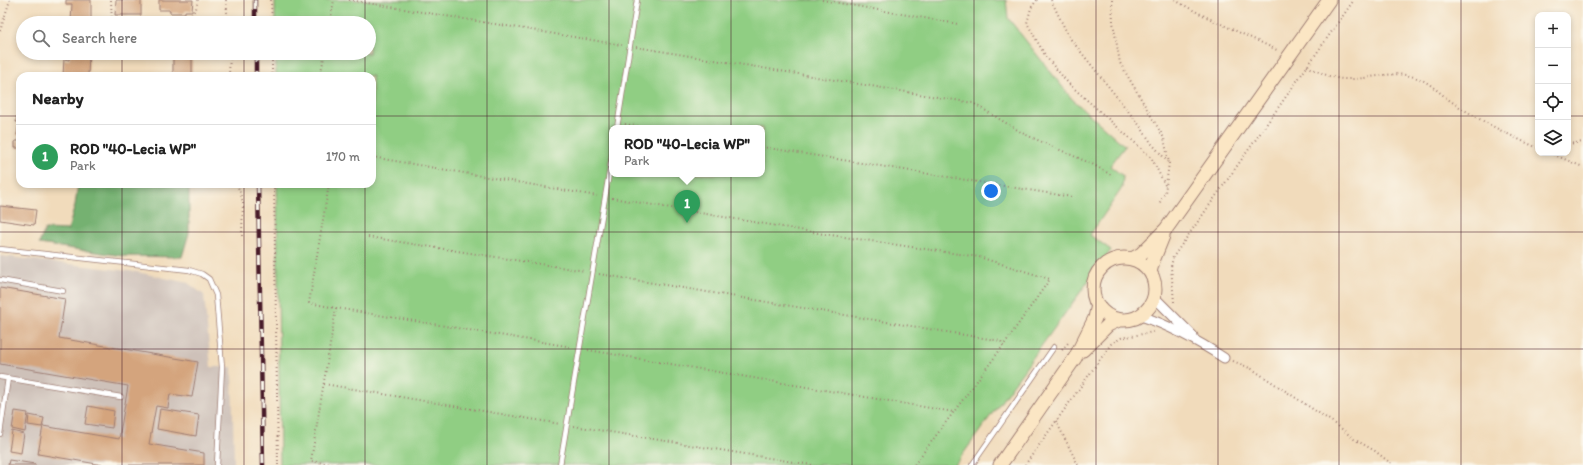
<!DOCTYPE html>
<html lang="en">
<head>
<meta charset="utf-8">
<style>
	body { margin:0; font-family:Itim,sans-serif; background:#f6f6f6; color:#222 }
	.controls { position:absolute; right:12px; top:12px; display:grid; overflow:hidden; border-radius:8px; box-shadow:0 2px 6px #0003 }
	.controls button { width:36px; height:36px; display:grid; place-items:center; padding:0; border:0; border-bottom:1px solid #e0e0e0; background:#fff; color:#222; font:20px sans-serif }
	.you { position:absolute; left:991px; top:191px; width:14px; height:14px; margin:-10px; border:3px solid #fff; border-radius:50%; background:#1a73e8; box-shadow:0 0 0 6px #1a73e833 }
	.badge { display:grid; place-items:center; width:26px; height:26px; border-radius:50%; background:#d1495b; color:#fff; font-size:13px; font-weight:700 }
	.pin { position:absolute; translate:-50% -33px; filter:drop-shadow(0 1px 2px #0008) }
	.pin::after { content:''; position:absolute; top:21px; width:14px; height:12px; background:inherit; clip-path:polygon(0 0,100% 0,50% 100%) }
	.popup { position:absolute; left:609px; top:125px; width:156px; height:52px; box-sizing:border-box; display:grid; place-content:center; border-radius:8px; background:#fff; filter:drop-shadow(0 1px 3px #0005); font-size:13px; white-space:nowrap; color:#767676 }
	.popup b { font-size:15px; color:#222 }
	.popup::after { content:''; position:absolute; left:50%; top:100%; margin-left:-8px; border:8px solid transparent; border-top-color:#fff }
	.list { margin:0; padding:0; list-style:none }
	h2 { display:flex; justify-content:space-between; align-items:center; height:52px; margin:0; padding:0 16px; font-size:17px }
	h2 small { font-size:13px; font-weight:400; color:#767676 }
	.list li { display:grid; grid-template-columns:26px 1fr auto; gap:12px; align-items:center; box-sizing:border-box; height:64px; padding:0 16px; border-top:1px solid #e0e0e0 }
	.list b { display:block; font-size:15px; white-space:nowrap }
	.list p { margin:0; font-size:13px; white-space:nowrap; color:#767676 }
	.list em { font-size:13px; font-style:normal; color:#767676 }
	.icon { flex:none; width:22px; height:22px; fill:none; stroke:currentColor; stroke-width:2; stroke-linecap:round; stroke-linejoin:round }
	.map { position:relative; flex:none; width:1583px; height:465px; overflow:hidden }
	.search { position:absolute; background:#fff; box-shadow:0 2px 6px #0003; left:16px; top:16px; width:360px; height:44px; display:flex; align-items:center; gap:10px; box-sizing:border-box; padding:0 14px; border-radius:22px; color:#767676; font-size:15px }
	.panel { position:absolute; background:#fff; box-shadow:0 2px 6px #0003; left:16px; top:72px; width:360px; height:116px; border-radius:12px }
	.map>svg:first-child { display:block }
</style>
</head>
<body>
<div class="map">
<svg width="1583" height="465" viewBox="0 0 1583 465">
	<rect width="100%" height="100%" fill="#fbf7ec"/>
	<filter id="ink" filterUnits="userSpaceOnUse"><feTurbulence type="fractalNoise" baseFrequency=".025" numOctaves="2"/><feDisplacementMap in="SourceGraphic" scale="8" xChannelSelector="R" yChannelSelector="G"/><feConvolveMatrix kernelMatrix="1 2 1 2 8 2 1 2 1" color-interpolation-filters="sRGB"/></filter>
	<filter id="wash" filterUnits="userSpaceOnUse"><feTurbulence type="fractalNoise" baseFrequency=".012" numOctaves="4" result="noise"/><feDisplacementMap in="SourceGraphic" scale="16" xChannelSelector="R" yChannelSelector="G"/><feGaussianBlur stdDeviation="0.9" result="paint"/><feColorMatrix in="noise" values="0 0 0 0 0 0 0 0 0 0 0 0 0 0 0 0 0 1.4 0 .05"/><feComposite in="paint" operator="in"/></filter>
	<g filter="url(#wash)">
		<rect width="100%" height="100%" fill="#f1dbbb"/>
		<path fill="#cec1b9" d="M0,256L137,272L188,283L204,295L211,367H232L234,465H0Z"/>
		<path fill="#90ce83" stroke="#6d7657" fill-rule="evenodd" d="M275,0H1006L1008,18L1072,99L1125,146L1110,166L1123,176L1122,188L1090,235L1111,250L955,465H280L277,184H372V76H276V53H369V23H275ZM612,128H762V174H612Z"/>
		<path fill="#74b171" stroke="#5f684e" d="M78,184H189V233L182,257L123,256L39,244L45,229L68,230L75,205Z"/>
		<g id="blocks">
			<path fill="#d4a47d" d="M66,0H91V23H71L72,4H66Z
				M116,0H141V15H115Z
				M159,0H193L192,11H185V13H170V10H159Z
				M70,53H89L88,76H63L64,59L69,60Z
				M173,53H192V74H173Z
				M17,116H20V136L17,135L19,122H16Z
				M19,138L20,148H15V141H19Z
				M0,206L36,210L34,225L0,220Z
				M0,288L65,299L59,338L198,362L192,397L170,394L168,408L156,406L149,444L204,453V465H103L38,454L43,426L119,439L128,386L0,364Z
				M88,406L114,411L112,428L85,424Z
				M160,409L199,415L196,436L157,429Z
				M15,411L28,413L25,432L12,429Z
				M29,415L44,418L42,427L28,425Z
				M12,431L24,434L21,453L9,451Z
				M9,460L35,464V465H8Z"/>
		</g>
	</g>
	<g filter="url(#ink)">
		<use href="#blocks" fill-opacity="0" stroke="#9e7d73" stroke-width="1"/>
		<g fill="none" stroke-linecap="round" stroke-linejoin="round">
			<g stroke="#9e7d73" stroke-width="6">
				<path id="lane" d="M617,128L637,0
					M0,249L189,270L202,274L209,279L216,295L222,367L217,465
					M0,280L63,291
					M0,377L121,397
					M0,434L8,378
					M560,465L612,156
					M972,465L1054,347"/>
			</g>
			<g stroke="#9e7d73" stroke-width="11">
				<path id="street" d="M1155,298L1193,336
					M1141,316C1171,326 1198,341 1224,358"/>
			</g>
			<g stroke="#9e7d73" stroke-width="15">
				<path id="secondary" d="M1093 289a31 31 0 1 1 62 0a31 31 0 1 1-62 0Z
					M1132,259L1141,254L1166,229L1329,0
					M1150,272L1153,261L1163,236
					M1083,350L1108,325L1119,320
					M1000,465L1075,358L1095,318L1098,305"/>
			</g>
			<path stroke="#9e7d73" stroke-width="2" stroke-dasharray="1 3" stroke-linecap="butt" d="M111,0L112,23
				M226,0L228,23
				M271,0L272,23
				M349,0L622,45
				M822,0L958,24
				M1037,0L1031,8L1027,23L1046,57L1069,84L1151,157L1166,187
				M1051,0L1069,37L1140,126L1152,144L1168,162
				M1112,0L1113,22L1120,63L1164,138L1169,163L1165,193L1159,204
				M1175,0C1209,20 1244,34 1279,51
				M111,20H136L148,23
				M148,23L191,15L196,9L198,0
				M330,23L334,0
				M0,31L10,0
				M636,47L973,103L1024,134L1092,164L1113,176
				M272,53V76
				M1307,66C1321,73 1334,80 1350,79C1371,79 1393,70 1414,77C1429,81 1439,93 1452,102C1479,120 1508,135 1538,148
				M229,76L230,53
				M320,76L325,53
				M625,124L647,128
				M1568,144L1583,142
				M762,147L1072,197
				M1550,153L1583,167
				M372,157L597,196
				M237,184L243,202L242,236
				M274,184L278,465
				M329,184L309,303L336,308L311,461L336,465
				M612,198L824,234L979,257L1050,279L1003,346
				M368,237L585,271
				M599,274L1001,341L1003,346L914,465
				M1174,302L1171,267L1173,257L1354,0
				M336,308L572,347
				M588,350L954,412
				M1062,350L1068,343
				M1233,361L1252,369L1337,425L1354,439L1375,451L1393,465
				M324,384L560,424
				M1056,421L1078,465
				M574,426L812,465
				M336,464L340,465
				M1025,465L1111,344L1121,338L1153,332"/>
			<use href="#lane" stroke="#fff" stroke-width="4.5"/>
			<use href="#street" stroke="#fff" stroke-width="9"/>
			<use href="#secondary" stroke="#fbe6c4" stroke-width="13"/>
			<g stroke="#4a1f2b" stroke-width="4.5">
				<path id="rail" d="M255,0V23
					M256,53V76
					M258,184L263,465"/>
			</g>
			<use href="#rail" stroke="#fbf7ec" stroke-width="3" stroke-dasharray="9" stroke-linecap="butt"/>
		</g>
	</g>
	<path fill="none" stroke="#4a1f2b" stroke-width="1" stroke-opacity="0.55" d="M122,0V23M244,0V23M365,0V23M487,0V465M609,0V465M731,0V465M852,0V465M974,0V465M1096,0V465M1218,0V465M1339,0V465M1461,0V465M122,53V76M244,53V76M365,53V76M0,116H20M372,116H1538M1568,116H1583M122,184V465M244,184V465M365,184V465M0,232H1583M0,349H1583"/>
</svg>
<div class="controls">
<button>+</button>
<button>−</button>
<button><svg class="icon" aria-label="locate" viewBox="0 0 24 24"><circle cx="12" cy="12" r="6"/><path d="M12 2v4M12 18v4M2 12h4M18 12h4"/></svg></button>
<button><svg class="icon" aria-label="layers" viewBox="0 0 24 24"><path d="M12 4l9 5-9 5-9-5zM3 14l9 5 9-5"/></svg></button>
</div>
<div class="you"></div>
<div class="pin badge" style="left:687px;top:223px;background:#2e9e5b">1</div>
<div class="popup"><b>ROD &quot;40-Lecia WP&quot;</b>Park</div>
<div class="search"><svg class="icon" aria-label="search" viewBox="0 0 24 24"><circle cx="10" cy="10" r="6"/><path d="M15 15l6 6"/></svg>Search here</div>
<section class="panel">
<h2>Nearby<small></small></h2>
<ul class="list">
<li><span class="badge" style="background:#2e9e5b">1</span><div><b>ROD &quot;40-Lecia WP&quot;</b><p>Park</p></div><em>170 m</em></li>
</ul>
</section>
</div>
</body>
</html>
